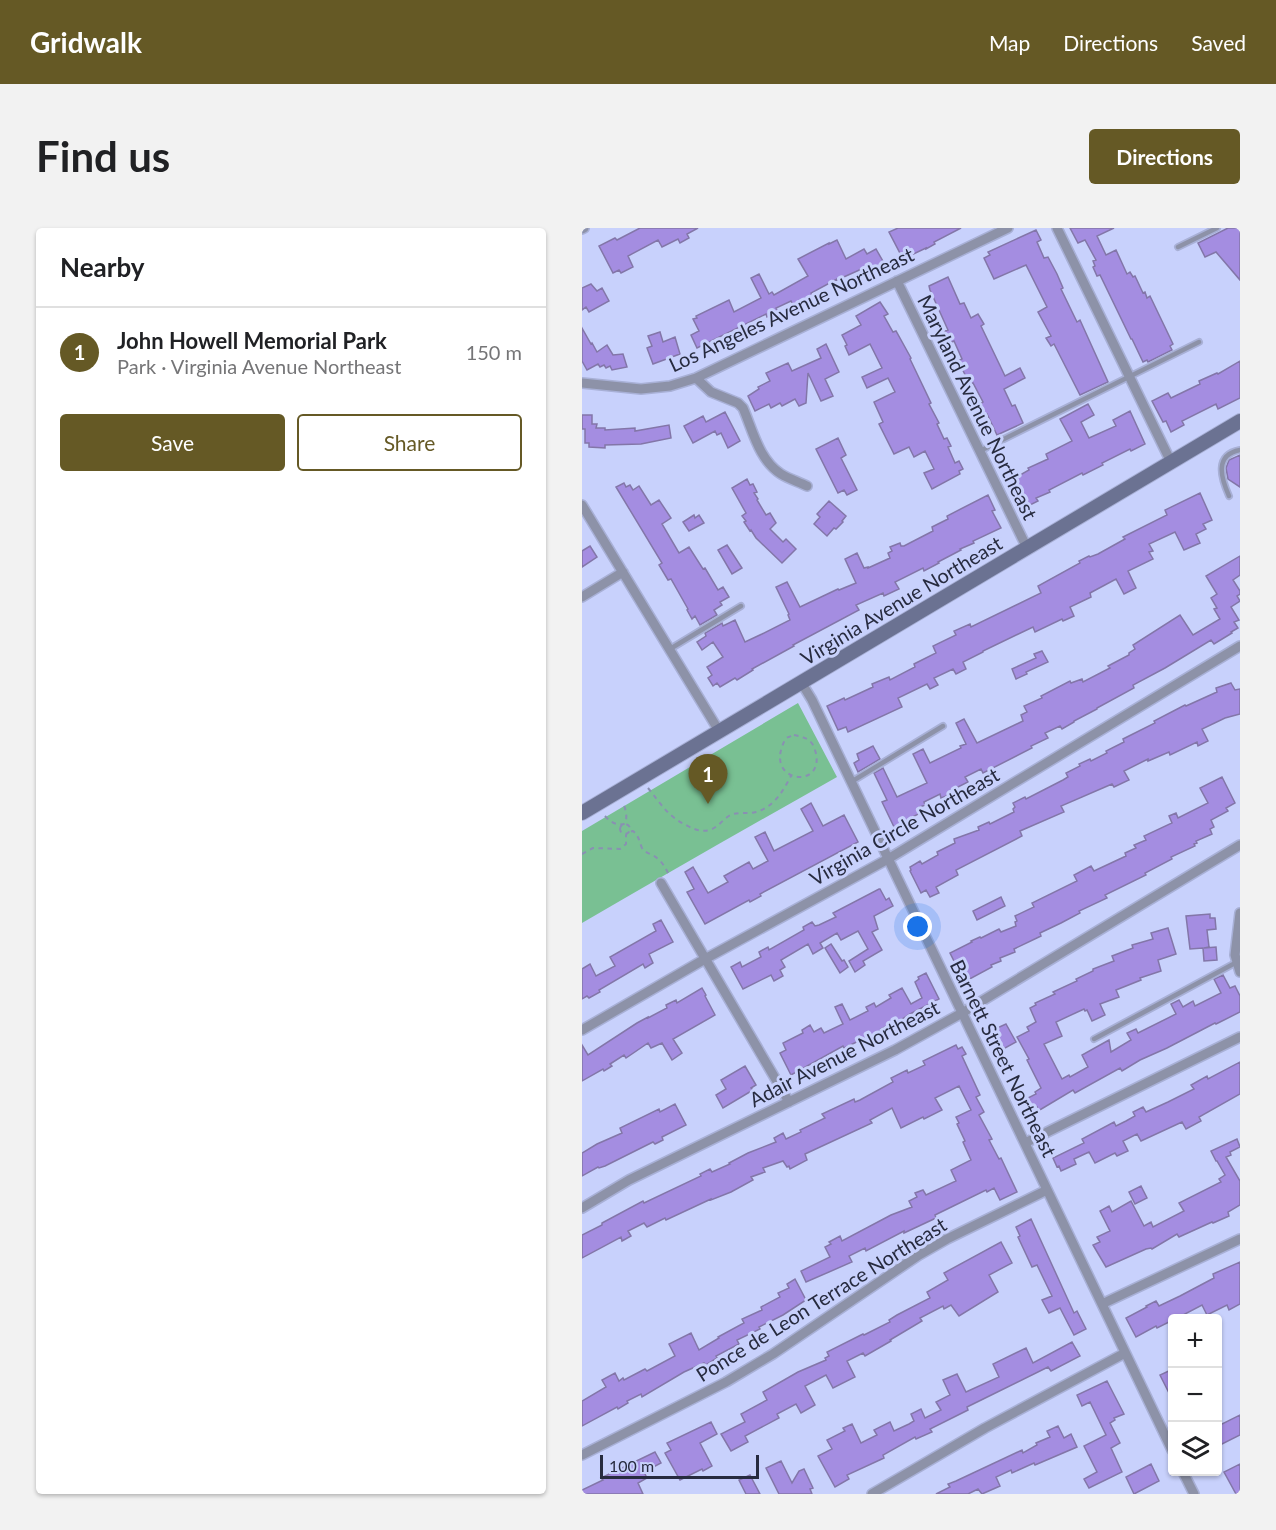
<!DOCTYPE html>
<html lang="en">
<head>
<meta charset="utf-8">
<style>
	body { margin:0; font-family:Lato,sans-serif; background:#f2f2f2; color:#202124 }
	.controls { position:absolute; right:18px; bottom:18px; display:grid; overflow:hidden; border-radius:6px; box-shadow:0 2px 4px #0004 }
	.controls button { width:54px; height:54px; display:grid; place-items:center; padding:0; border:0; border-bottom:2px solid #e0e0e0; background:#fff; color:#202124; font:30px sans-serif }
	.scale { position:absolute; left:18px; bottom:15px; width:159px; box-sizing:border-box; padding-left:6px; border:3px solid #272b3f; border-top:0; font-size:16px; line-height:21px; white-space:nowrap; color:#272b3f; -webkit-text-stroke:4px #c8d1fc; paint-order:stroke }
	.you { position:absolute; left:336px; top:699px; width:21px; height:21px; margin:-15px; border:4px solid #fff; border-radius:50%; background:#1a73e8; box-shadow:0 0 0 9px #1a73e833 }
	.badge { display:grid; place-items:center; width:39px; height:39px; border-radius:50%; background:#655925; color:#fff; font-size:20px; font-weight:700 }
	.pin { position:absolute; translate:-50% -50px; filter:drop-shadow(0 2px 3px #0008) }
	.pin::after { content:''; position:absolute; top:32px; width:21px; height:18px; background:inherit; clip-path:polygon(0 0,100% 0,50% 100%) }
	.list { margin:0; padding:0; list-style:none }
	h2 { display:flex; justify-content:space-between; align-items:center; height:78px; margin:0; padding:0 24px; font-size:26px }
	h2 small { font-size:20px; font-weight:400; color:#757577 }
	.list li { display:grid; grid-template-columns:39px 1fr auto; gap:18px; align-items:center; box-sizing:border-box; height:90px; padding:0 24px; border-top:2px solid #e0e0e0 }
	.list b { display:block; font-size:22px; white-space:nowrap }
	.list p { margin:0; font-size:20px; white-space:nowrap; color:#757577 }
	.list em { font-size:20px; font-style:normal; color:#757577 }
	.actions { display:flex; gap:12px; padding:18px 24px }
	.actions a { flex:1; padding:14px 0; border:2px solid #655925; border-radius:6px; text-align:center; font-size:21px; color:#655925 }
	.actions .main { background:#655925; color:#fff }
	.icon { flex:none; width:33px; height:33px; fill:none; stroke:currentColor; stroke-width:2; stroke-linecap:round; stroke-linejoin:round }
	.map { position:relative; flex:none; width:658px; height:1266px; overflow:hidden; border-radius:6px }
	header { display:flex; align-items:center; gap:36px; box-sizing:border-box; height:84px; padding:0 30px; background:#655925; color:#fff }
	header strong { font-size:28px }
	nav { display:flex; gap:33px; margin-inline-start:auto; font-size:21px }
	.intro { display:flex; align-items:center; justify-content:space-between; box-sizing:border-box; height:144px; padding:0 36px }
	h1 { margin:0; font-size:42px }
	.button { padding:15px 27px; border-radius:6px; background:#655925; color:#fff; font-size:21px; font-weight:700 }
	main { display:flex; gap:36px; padding:0 36px }
	aside { flex:1; background:#fff; border-radius:6px; box-shadow:0 2px 4px #0004 }
	.map>svg:first-child { display:block }
</style>
</head>
<body>
<header>
<strong>Gridwalk</strong>
<nav><a>Map</a><a>Directions</a><a>Saved</a></nav>
</header>
<div class="intro"><h1>Find us</h1><a class="button">Directions</a></div>
<main>
<aside>
<h2>Nearby<small></small></h2>
<ul class="list">
<li><span class="badge">1</span><div><b>John Howell Memorial Park</b><p>Park · Virginia Avenue Northeast</p></div><em>150 m</em></li>
</ul>
<div class="actions"><a class="main">Save</a><a>Share</a></div>
</aside>
<div class="map">
<svg width="658" height="1266" viewBox="0 0 658 1266">
	<rect width="100%" height="100%" fill="#c8d1fc"/>
	<path fill="#79c093" d="M216,475L255,549C170,597 84,646 0,695V603Z"/>
	<path fill="#a48de1" stroke="#8376a8" stroke-width="1.5" d="M58,0H116L105,6L107,10L98,15L96,11L80,19L76,12L46,28L51,39L39,45L37,42L31,45L17,18L33,10L35,12Z
		M316,0H379L352,14L353,16L344,21V20L321,31L307,4Z
		M488,0H532L515,8L524,27L534,22L545,46L548,44L551,49L553,48L561,65L563,64L565,70L568,68L591,116L588,118L590,122L566,134L565,132L561,134L550,111H549L518,47L515,48L511,39L513,38L511,33L514,32L503,12L496,15Z
		M646,0H658V52L634,24L623,29L616,15Z
		M454,2L459,12L455,14L462,30L466,29L475,46L481,60L479,61L495,94L498,92L526,154L498,167L472,116L469,118L464,110L469,108L456,84L465,79L444,37L412,51L402,30L408,27L406,24Z
		M255,12L264,31L282,21L285,26L294,21L302,35L286,44L284,39L255,52V51L229,65L230,67L211,77L209,73L194,80L196,84L185,89L184,86L115,120L109,107L117,103L111,91L115,90L114,88L147,72L152,84L179,70L169,50L177,46L187,66L190,64L192,67L226,48L216,31L247,15V16Z
		M366,49L378,76L382,75L389,90L396,86L402,96L399,98L423,148L438,140L443,150L422,161L430,178L433,177L441,195L415,207L405,186L403,187L398,176L401,174L391,155L388,156L376,133L380,131L372,113L367,115L361,104L366,102L348,62L347,58Z
		M9,56L15,63L20,60L27,73L7,84L4,79L0,82V60Z
		M298,74L306,86L302,88L311,104L314,103L329,130L328,131L349,175L347,176L357,195L355,196L362,211L365,210L369,218L366,219L373,235L377,233L381,241L377,243L378,246L350,261L342,245L352,241L343,223L332,229L327,219L312,226L297,196L301,194L292,174L313,164L306,150L285,160L280,149L300,140L288,116L267,127L263,118L265,117L260,107L279,97L274,88Z
		M0,100L9,116L10,115L15,124L25,117L31,127L41,126L45,139L30,142L28,138L24,140L22,137L18,139L16,136L5,142L0,133Z
		M78,104L81,114L93,109L98,126L71,136L65,120L70,118L66,108Z
		M244,116L257,144L243,151L251,168L239,173L226,145L224,175L217,178L213,171L200,178L198,175L189,180L187,176L173,183L166,168L177,161L176,159L188,153L184,145L206,135L210,143L239,130L235,121Z
		M658,133V170L636,181L634,176L600,193L602,197L589,204L584,193L581,194L570,173L586,165L589,170L618,156L617,153L635,145L636,146Z
		M506,176L512,187L499,194L507,210L534,198L531,192L548,183L563,216L549,223L548,221L520,235L521,237L501,247L500,245L467,262L468,264L454,270L456,273L444,279L442,274L438,276L426,254L447,242L446,240L466,231L464,226L490,213L478,191Z
		M143,184L158,213L146,220L139,205L135,207L133,203L111,215L102,198L121,188L124,194Z
		M0,187H10V196H15L14,200H23V202L53,200V203L87,197L89,210L59,216L23,217V220L7,219V215H3V201H0Z
		M256,210L264,227L259,230L275,262L265,267L262,262L256,265L234,221Z
		M658,227V259L646,251L644,240L647,232Z
		M165,251L168,257L171,256L175,264L172,265L176,271L175,272L184,287L188,285L194,295L188,301L201,314L204,311L214,321L200,335L174,310L169,302L168,303L162,294L164,293L160,288L164,285L150,260Z
		M42,255L44,259L48,257L51,262L57,258L69,277L77,272L89,290L80,296L97,325L107,319L121,341L123,340L136,362L141,359L147,369L138,374L140,377L132,382L135,387L118,397L113,388L110,391L105,382L106,381L89,351L86,352L77,337L80,335L34,259Z
		M618,265L630,292L621,296L624,301L614,306L618,315L602,322L593,304L567,316L571,323L567,324L571,331L546,343L554,360L542,366L534,351L508,365L509,369L488,379L492,388L481,393L480,391L453,404L451,399L401,423V424L381,434L384,441L374,446L371,441L352,450L356,457L348,461L345,456L316,470L320,479L266,504L264,499L256,502L245,478L262,470L263,472L291,459L290,456L307,449L308,452L333,439L332,436L354,425L351,418L374,407L372,403L388,396L389,399L459,365L456,358L498,335L497,333L507,328L508,329L516,326L543,311L541,309L585,287L583,282Z
		M406,267L413,282L410,283L419,300L391,313L392,315L378,321L379,322L356,334L357,335L342,343L341,340L313,354L317,361L302,368L301,365L274,377L277,382L211,417L212,418L170,441L171,442L155,452L153,450L138,459L135,455L131,458L126,450L130,447L125,439L141,429L131,414L120,422L115,414L124,408L123,405L140,395L141,398L153,392L163,414L180,406L208,392L206,387L207,386L194,359L205,354L218,379L256,361L257,362L274,355L263,331L275,325L282,340L286,339V340L308,330L306,325L310,323L308,319L318,315L319,318H322L351,303L350,299L366,291L365,288Z
		M247,273L264,288L260,293L261,294L254,301L252,300L245,308L232,296L238,289L235,286Z
		M112,287L113,290L117,287L122,295L107,303L101,294Z
		M145,317L160,340L150,346L136,322Z
		M8,318L15,329L0,339V323Z
		M658,328V347L651,352L658,363V366L655,368L658,373L649,379L657,392L652,394L656,400L649,404L650,405L632,416L629,412L583,440L551,457L552,460L515,480V481L492,493V494L480,501L478,498L463,505L466,510L449,518L450,520L401,545L399,541L383,549L386,554L366,564L367,567L359,570L358,566L342,574L343,577L338,579L340,584L325,592L327,597L314,603L300,574L305,572L292,545L301,540L315,569L345,555L331,526L341,521L348,535L379,520L378,518L384,516L374,495L382,491L395,515L441,493L439,487L445,484L442,478L460,470L459,468L488,453L489,455L500,451L501,454L528,440L526,438L547,427V425L553,421L551,417L598,387L611,407L638,391L632,381L635,380L629,370L635,366L624,348Z
		M460,423L466,434L444,444L445,446L434,451L430,441L454,430L452,426Z
		M649,455L653,462L658,461V486L643,490L620,501L626,513L616,518L615,514L588,527L587,524L566,533V531L542,543L547,552L532,559L530,556L479,578L482,584L438,603L440,608L374,642L376,647L354,659L357,665L348,669L344,662L339,665L328,643L329,642L328,639L338,633L340,636L356,627L355,624L373,615L372,611L397,602L396,599L407,594L408,596L432,584L431,581L433,579L431,575L443,569L444,571L481,552L486,549L484,545L498,538L497,536L508,531L509,533L525,525L524,523L542,514L541,511L573,495L572,493L603,477L604,478L635,464L634,460Z
		M291,518L298,531L276,544L272,535L277,532L275,526Z
		M640,549L653,575L644,580L646,583L629,592L632,599L628,601L630,606L614,613L615,615L612,616L613,618L589,629L590,631L563,645L564,647L523,667L525,670L497,683L498,685L479,695L458,705L459,708L432,721L433,724L418,730L419,733L409,737L410,739L384,753L382,748L380,749L368,725L390,714L389,713L398,709L399,710L417,701L419,704L434,698L433,694L435,693L433,688L452,679L450,675L495,653L492,647L509,638L512,643L544,628L543,625L554,620L552,617L564,612L562,608L590,595L587,588L594,585L596,590L626,575L618,560Z
		M229,575L241,598L262,587L276,614L178,666L179,668L168,674L167,672L123,696L105,664L112,661L103,644L111,639L126,665L146,654L142,648L167,634L171,641L186,633L173,609L183,604L192,623L231,603L219,581Z
		M297,661H298L304,672L307,670L311,678L292,688L296,701L290,704L300,722L281,733L283,737L273,744L267,733L286,721L276,703L259,712L255,705L238,715L241,720L231,726L226,716L199,732L203,739L198,742L201,748L192,753L189,747L161,761L149,739L158,734L160,739L179,729L177,724L186,719L187,722L222,702L221,699L230,694L233,698L237,697L254,689L251,685Z
		M419,669L423,678L395,692L391,683Z
		M628,686V690H633L634,701L625,702L627,719L622,720L634,719L635,732L622,733L621,720L608,721L604,688Z
		M79,692L91,714L67,726L71,735L63,740L61,736L17,762L18,764L7,770L5,768L0,771V741L8,736L14,748L33,738L28,729L74,703L71,696Z
		M586,700L594,726L576,732L579,743L558,750L559,752L534,762L537,769L518,776L523,787L510,793L505,782L503,783L502,781L474,794L480,808L462,816L480,851L487,847L488,849L506,839L500,827L527,812L529,824L549,812L545,805L554,801L556,805L594,786L589,776L597,772L601,779L611,773L613,778L639,765L632,751L641,747L648,760L653,758L658,768V784L634,796L633,795L585,820L558,832L540,843L538,840L493,865L491,862L456,883L455,879L448,883L442,872L454,866L453,864L459,860L445,832L447,831L435,809L447,803L445,799L454,794L448,780L454,777L453,775L473,766L471,764L495,753L494,751L511,743V741L532,733L530,728L551,720L550,717L571,711L569,705Z
		M249,716L260,733L262,732L266,739L258,745L243,720Z
		M344,745L357,771L328,786L314,795L313,794L299,801L300,802L262,820L261,818L209,847L198,825L204,822L201,815L221,805L220,802L228,797L232,804L239,800L242,805L261,796L253,779L260,776L268,792L286,783L284,779L292,775L294,779L309,770L307,767L320,760L329,776L340,770L333,754L337,751L336,749Z
		M120,760L124,767L123,768L133,787L91,811L100,825L90,832L80,815L69,820L66,815L44,830L42,827L28,836L30,838L22,843L21,841L0,853V817L6,827L55,795L66,789V790L85,780L84,777L94,772L95,775Z
		M424,796L434,814L414,825L404,805Z
		M374,817L376,821L380,819L384,826L380,828L398,867L394,869L402,884L397,887L410,911L407,912L417,931L419,930L435,964L418,972L412,960L405,964L404,962L353,987L354,990L322,1005V1003L284,1023L283,1020L267,1028L270,1034L224,1054L219,1043L248,1029L243,1019L249,1016L247,1014L258,1008L260,1013L309,987L330,979L327,973L335,969L333,965L341,962L344,967L374,953L369,942L389,932L381,914L383,913L375,896L377,895L374,889L389,882L377,858L353,870L360,882L342,891L341,889L319,900L310,880L288,892L290,895L223,926L225,932L208,941L207,938L205,939L201,933L181,940L183,944L169,949L171,952L149,964L129,972V971L84,992L83,990L65,999L62,995L46,1003L49,1008L40,1013L39,1009L0,1030V1007L20,997V995L61,973L62,975L119,948L118,946L128,941L130,944L148,936L147,935L166,925L194,914L192,910L201,905L204,911L219,904L218,902L243,890L240,886L272,871L273,874L278,872L311,854L309,850L325,842L326,845L343,837L341,833Z
		M658,834V866L617,889L619,893L604,901L600,894L559,913L555,906L541,913L546,923L535,928L533,925L513,935L507,924L492,931L494,936L479,943L477,938L475,939L471,930L502,915L500,911L532,894L534,898L544,893L553,888L551,884L561,879L564,884L586,874L612,861L609,857L625,848L626,851Z
		M163,838L174,857L169,860L171,862L141,880L134,867L144,861L139,852Z
		M93,876L104,897L80,909L81,912L73,916L71,914L23,938L17,940L16,939L0,948V925L15,916L40,905L38,900L77,881L78,884Z
		M655,911L658,919L648,924L649,927L644,929L658,953V977L646,984L647,988L631,995L630,994L597,1009L595,1006L570,1021L569,1020L564,1021L524,1039L511,1017L518,1014L515,1009L528,1003L518,983L527,978L530,984L549,973L562,998L569,994L571,999L602,983L597,975L639,954L637,951L643,947L635,933H634L629,923Z
		M559,958L565,970L553,976L547,964Z
		M449,991L492,1085L495,1083L504,1101L492,1107L478,1080L467,1085L460,1072L470,1068L455,1037L450,1039L436,1009L438,1008L434,999Z
		M419,1014L430,1035L407,1047L416,1064L377,1088L369,1077L362,1081L361,1078L338,1090L340,1093L308,1112L309,1113L283,1128L281,1125L265,1133L273,1149L251,1160L244,1147L223,1158L233,1177L219,1185L214,1176L195,1186L197,1190L163,1208L166,1214L149,1223L139,1206L163,1194L159,1186L185,1172L181,1164L216,1144L244,1132L243,1130L247,1128L245,1124L281,1106L282,1107L308,1094L307,1092L315,1087L348,1070L345,1064L366,1052L362,1045Z
		M658,1034V1076L647,1082L645,1077L625,1087L620,1077L599,1088L600,1090H591V1092L575,1100L574,1098L554,1109L544,1090L565,1079L564,1078L574,1073L577,1078L598,1068L632,1050L631,1046Z
		M213,1051L224,1072L201,1087L177,1099L178,1101L155,1112L157,1116L134,1128L135,1130L124,1137L122,1135L102,1144L60,1169L59,1166L45,1173L46,1175L36,1181L35,1179L0,1198V1173L24,1159L20,1152L33,1145L37,1153L41,1150L42,1152L63,1141L65,1143L93,1128L87,1116L109,1105L117,1122L137,1110L136,1109L162,1095L160,1091L180,1082L179,1079L198,1069L196,1065L207,1060L205,1056Z
		M490,1114L498,1128L469,1143L466,1139L385,1179L386,1182L348,1201L350,1204L334,1211L333,1209L301,1227L302,1230L265,1247L267,1251L253,1259L236,1228L250,1221L245,1212L263,1203L261,1200L270,1196L279,1215L295,1207L292,1202L308,1194L312,1203L327,1196L332,1193L329,1186L339,1181L343,1190L359,1182L354,1174L368,1167L361,1152L375,1146L384,1164L417,1149L411,1136L444,1120L451,1135Z
		M591,1141V1173L578,1147Z
		M525,1153L542,1186L532,1190L533,1192L528,1195L538,1215L529,1220L540,1244L507,1260L502,1251L515,1244L502,1218L524,1207L508,1174L500,1178L495,1167Z
		M658,1187V1207L636,1218V1198Z
		M129,1194L135,1206L118,1215L130,1238L121,1243L120,1241L98,1252L83,1225L89,1222L85,1215Z
		M476,1198L482,1210L489,1206L495,1219L453,1237L452,1235L430,1245L429,1242L414,1249L418,1258L400,1266L396,1261L386,1266H354L368,1259L366,1256L374,1253L440,1222L441,1225L455,1217L454,1215L468,1209L465,1203Z
		M73,1224L79,1235L62,1244L65,1250L56,1255L61,1266H0V1262L21,1252L19,1250Z
		M199,1233L210,1255L217,1243L222,1241L231,1260L228,1261L230,1266H197L184,1240Z
		M569,1236L577,1253L552,1266L544,1249Z
		M658,1236V1266H654L642,1244Z
		M168,1247L178,1266H164L157,1252Z"/>
	<g fill="none" stroke-linecap="round" stroke-linejoin="round">
		<g stroke="#a8b0d6" stroke-width="8">
			<path id="lane" d="M596,19L635,0
				M398,223L617,114
				M647,268C639,250 632,227 658,222
				M88,421L159,378
				M269,554L361,498
				M512,811L655,734"/>
		</g>
		<g stroke="#a8b0d6" stroke-width="12">
			<path id="street" d="M475,0L589,234
				M0,1L2,0
				M315,53L445,320
				M114,150L129,164L156,175L161,180C171,203 177,232 199,246C207,251 217,254 225,258
				M0,155L59,161L88,158L114,150L426,0
				M0,277L137,503
				M0,369L41,344
				M219,454L230,472L590,1222
				M79,655L207,874
				M658,685L653,727L658,744
				M0,802L123,731L306,631L658,418
				M443,915L658,809
				M0,980L47,952L313,822L380,785L658,617
				M520,1076L658,1011
				M0,1227L144,1154L191,1126L337,1027L365,1011L465,962
				M601,1244L612,1266
				M290,1266L403,1200L543,1125"/>
		</g>
		<g stroke="#a8b0d6" stroke-width="16">
			<path id="secondary" d="M0,585L658,193"/>
		</g>
		<path stroke="#8990b2" stroke-width="2" stroke-dasharray="4.5 4.5" stroke-linecap="butt" d="M212,507C222,509 230,511 233,522C246,563 178,556 204,510Z
			M66,560C79,576 86,589 106,598C113,602 120,604 128,602C137,599 142,589 151,586C159,584 167,586 174,584C192,579 201,563 209,548
			M23,588C28,594 35,598 42,596C46,591 44,583 42,577
			M38 601a5 5 0 1 1 10 0a5 5 0 1 1-10 0Z
			M0,626L11,620L38,621L44,616V607L46,604L51,603C57,608 57,613 60,620C64,626 71,626 76,631C81,635 84,641 87,647"/>
		<use href="#lane" stroke="#8d92a8" stroke-width="4.5"/>
		<use href="#street" stroke="#8d92a8" stroke-width="9"/>
		<use href="#secondary" stroke="#6b7292" stroke-width="14"/>
	</g>
	<g text-anchor="middle" dominant-baseline="central" stroke-width="6" stroke-linejoin="round" paint-order="stroke">
		<g font-size="20" fill="#272b3f" stroke="#c8d1fc">
			<text transform="translate(209 81) rotate(-25)">Los Angeles Avenue Northeast</text>
			<text transform="translate(396 179) rotate(64)">Maryland Avenue Northeast</text>
			<text transform="translate(319 372) rotate(-31)">Virginia Avenue Northeast</text>
			<text transform="translate(322 598) rotate(-30)">Virginia Circle Northeast</text>
			<text transform="translate(262 825) rotate(-27)">Adair Avenue Northeast</text>
			<text transform="translate(422 830) rotate(64)">Barnett Street Northeast</text>
			<text transform="translate(239 1071) rotate(-32)">Ponce de Leon Terrace Northeast</text>
		</g>
	</g>
</svg>
<div class="controls">
<button>+</button>
<button>−</button>
<button><svg class="icon" aria-label="layers" viewBox="0 0 24 24"><path d="M12 4l9 5-9 5-9-5zM3 14l9 5 9-5"/></svg></button>
</div>
<div class="scale">100 m</div>
<div class="you"></div>
<div class="pin badge" style="left:126px;top:576px">1</div>
</div>
</main>
</body>
</html>
